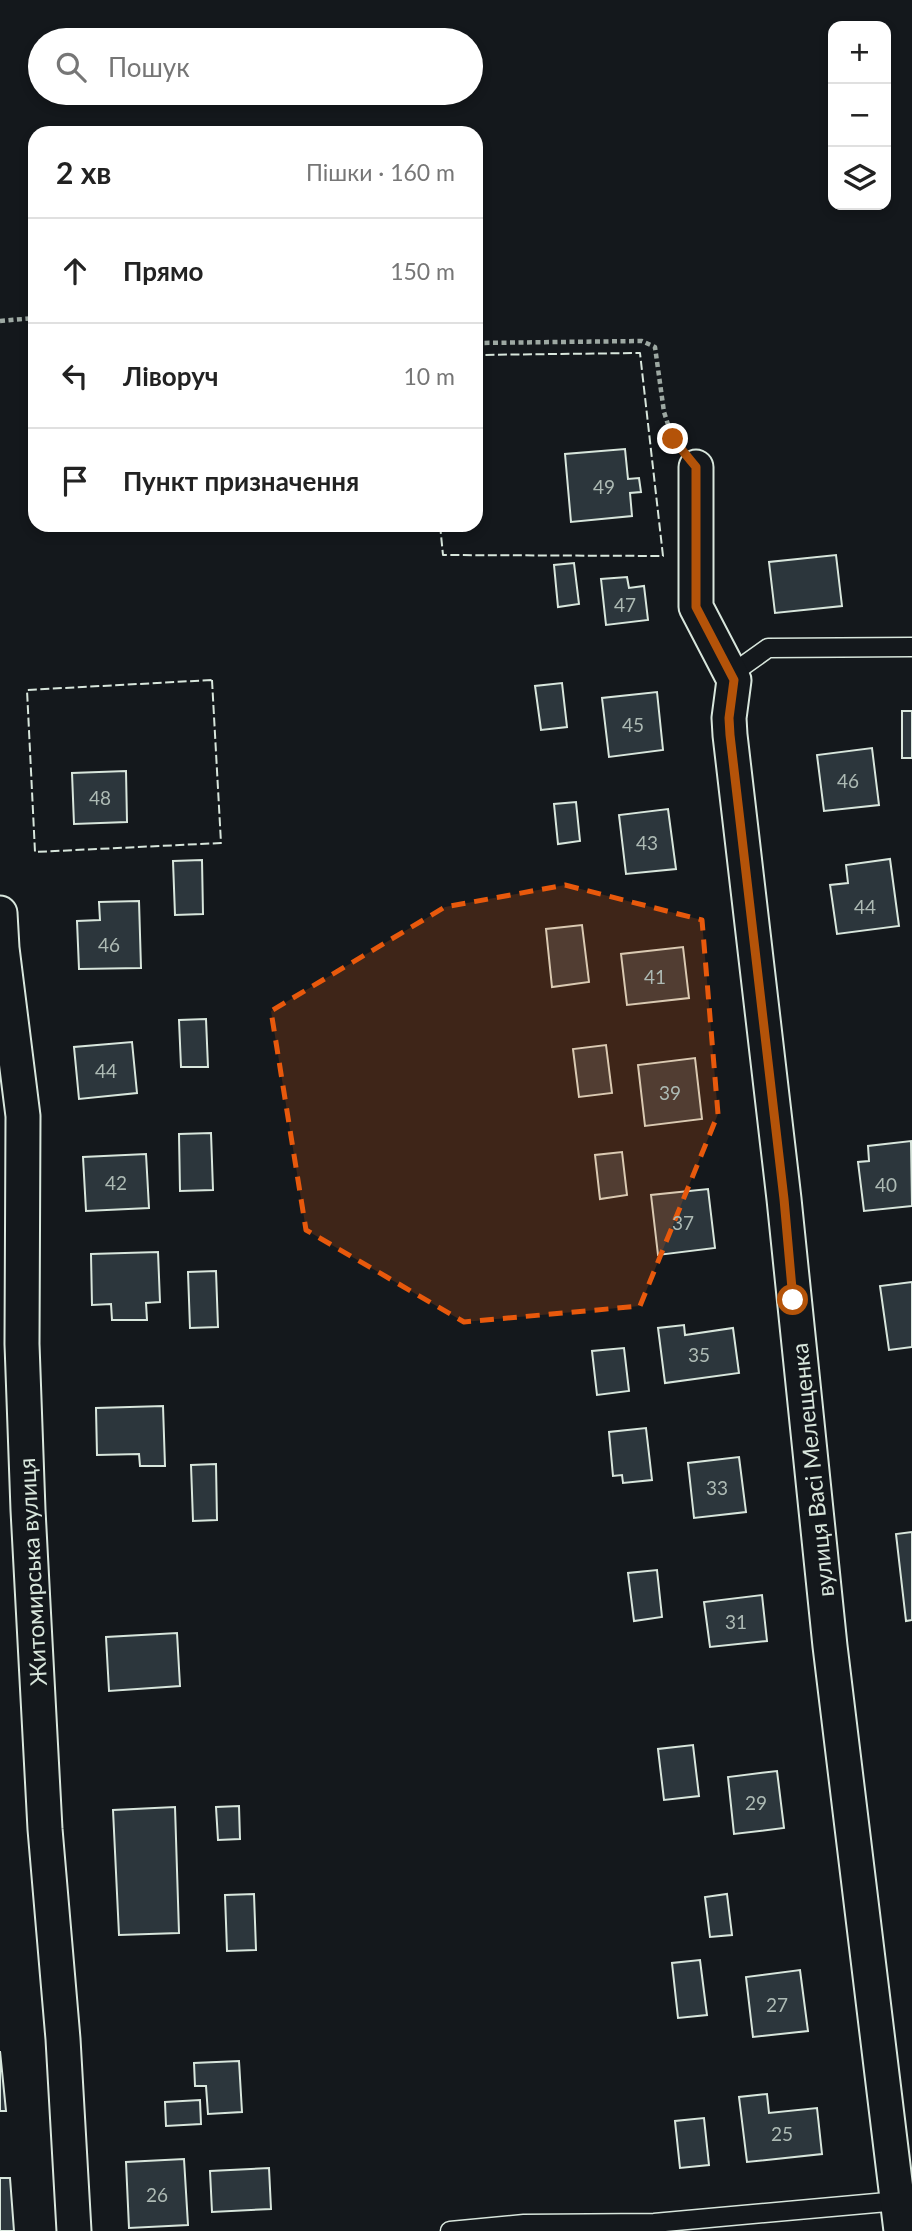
<!DOCTYPE html>
<html lang="uk">
<head>
<meta charset="utf-8">
<style>
	body { margin:0; font-family:Lato,sans-serif; background:#f2f2f2; color:#222 }
	.controls { position:absolute; right:21px; top:21px; display:grid; overflow:hidden; border-radius:14px; box-shadow:0 4px 10px #0003 }
	.controls button { width:63px; height:63px; display:grid; place-items:center; padding:0; border:0; border-bottom:2px solid #e0e0e0; background:#fff; color:#222; font:35px sans-serif }
	.stop { position:absolute; width:21px; height:21px; margin:-16px; border:5px solid #b45309; border-radius:50%; background:#fff }
	.stop.end { background:#b45309; border-color:#fff; box-shadow:0 2px 7px #0008 }
	.list { margin:0; padding:0; list-style:none }
	h2 { display:flex; justify-content:space-between; align-items:center; height:91px; margin:0; padding:0 28px; font-size:30px }
	h2 small { font-size:23px; font-weight:400; color:#767676 }
	.list li { display:grid; grid-template-columns:46px 1fr auto; gap:21px; align-items:center; box-sizing:border-box; height:105px; padding:0 28px; border-top:2px solid #e0e0e0 }
	.list b { display:block; font-size:26px; white-space:nowrap }
	.list em { font-size:23px; font-style:normal; color:#767676 }
	.icon { flex:none; width:38px; height:38px; fill:none; stroke:currentColor; stroke-width:2; stroke-linecap:round; stroke-linejoin:round }
	.map { position:relative; flex:none; width:912px; height:2231px; overflow:hidden }
	.search { position:absolute; background:#fff; box-shadow:0 4px 10px #0003; left:28px; top:28px; width:455px; height:77px; display:flex; align-items:center; gap:18px; box-sizing:border-box; padding:0 24px; border-radius:38px; color:#767676; font-size:26px }
	.panel { position:absolute; background:#fff; box-shadow:0 4px 10px #0003; left:28px; top:126px; width:455px; height:406px; border-radius:21px }
	.map>svg:first-child { display:block }
</style>
</head>
<body>
<div class="map">
<svg width="912" height="2231" viewBox="0 0 912 2231">
	<rect width="100%" height="100%" fill="#14181c"/>
	<path fill="#2c363c" stroke="#d8e6dc" stroke-width="2" d="M625,449L628,479L639,478L641,492L630,493L632,516L571,522L565,454Z
		M836,555L842,606L775,613L769,562Z
		M574,563L579,604L558,607L554,565Z
		M627,577L629,588L644,586L648,620L606,625L601,579Z
		M562,683L567,727L541,730L535,686Z
		M657,692L663,750L609,757L602,698Z
		M902,711H912V758H902Z
		M872,748L879,805L824,811L817,755Z
		M126,771L127,822L74,824L72,773Z
		M576,802L580,841L558,844L554,804Z
		M668,809L676,869L626,874L619,815Z
		M890,859L899,926L837,934L830,885L848,883L846,865Z
		M202,860L203,914L175,915L173,861Z
		M139,901L141,968L79,969L77,921L100,920L99,902Z
		M582,925L589,982L552,987L546,929Z
		M683,947L689,998L627,1005L621,954Z
		M206,1019L208,1067H181L179,1020Z
		M132,1042L137,1093L79,1099L74,1047Z
		M606,1045L612,1093L579,1097L573,1049Z
		M695,1058L702,1119L645,1126L638,1065Z
		M211,1133L213,1190L180,1191L179,1134Z
		M911,1141L912,1206L864,1211L858,1162L869,1161L868,1146Z
		M622,1152L627,1195L600,1199L595,1155Z
		M146,1154L149,1208L86,1211L83,1157Z
		M708,1189L715,1248L658,1255L651,1195Z
		M158,1252L160,1302L146,1303L147,1320H112L111,1304L92,1305L91,1254Z
		M216,1271L218,1327L190,1328L188,1272Z
		M912,1282V1347L889,1350L880,1286Z
		M684,1325L685,1335L733,1328L739,1373L665,1383L658,1328Z
		M624,1348L629,1391L597,1395L592,1351Z
		M163,1406L165,1466H140L139,1454L97,1455L96,1408Z
		M646,1428L652,1480L623,1483L622,1475L613,1476L609,1432Z
		M739,1457L746,1512L694,1518L688,1463Z
		M216,1464L217,1520L193,1521L191,1465Z
		M912,1532V1620L906,1621L896,1534Z
		M657,1570L662,1617L634,1621L628,1573Z
		M762,1595L767,1641L710,1647L704,1602Z
		M177,1633L180,1686L109,1691L106,1637Z
		M693,1745L699,1796L664,1800L658,1749Z
		M777,1771L784,1828L734,1834L728,1777Z
		M239,1806L240,1839L218,1840L216,1807Z
		M175,1807L179,1933L119,1935L113,1810Z
		M254,1894L256,1950L227,1951L225,1895Z
		M727,1894L732,1935L710,1937L705,1897Z
		M700,1960L707,2015L678,2018L672,1963Z
		M800,1970L808,2031L753,2037L746,1977Z
		M0,2051L6,2111H0Z
		M239,2061L242,2112L208,2114L206,2086H195L194,2063Z
		M767,2094L769,2113L817,2108L822,2154L747,2162L739,2097Z
		M200,2100L201,2124L166,2126L165,2102Z
		M704,2118L709,2165L680,2168L675,2121Z
		M184,2159L188,2225L129,2228L126,2162Z
		M269,2168L271,2209L212,2212L210,2171Z
		M0,2178H10L14,2231H0Z"/>
	<g fill="none" stroke-linecap="round" stroke-linejoin="round">
		<g stroke="#d8e6dc" stroke-width="21">
			<path id="service" d="M734,680L740,668L768,648L912,647
				M450,2231L524,2224L654,2223L898,2201"/>
		</g>
		<g stroke="#d8e6dc" stroke-width="37">
			<path id="minor" d="M696,467V607L734,680L729,718L730,735L784,1199L830,1646L901,2231
				M0,913L2,948L23,1116L22,1344L28,1510L45,1829L63,2039L74,2231"/>
		</g>
		<path stroke="#9da8a2" stroke-width="4.5" stroke-dasharray="5 3.5" stroke-linecap="butt" d="M0,321L35,318
			M476,343L642,341L655,347L664,412L673,440"/>
		<use href="#service" stroke="#14181c" stroke-width="18"/>
		<use href="#minor" stroke="#14181c" stroke-width="33"/>
		<path stroke="#d8e6dc" stroke-width="2" stroke-dasharray="9 3.5" stroke-linecap="butt" d="M440,525L443,555L663,556L640,353L476,355
			M212,680L221,843L35,852L27,690Z"/>
	</g>
	<g fill="none" stroke-linecap="round" stroke-linejoin="round">
		<path stroke="#b45309" stroke-width="9" d="M673,439L696,467V607L734,680L729,718L730,735L784,1199L793,1300"/>
	</g>
	<path fill="#e8590c" fill-opacity="0.2" stroke="#e8590c" stroke-width="5" stroke-dasharray="14 9" stroke-linejoin="round" d="M565,885L702,920L718,1114L640,1306L464,1322L306,1230L271,1011L445,907Z"/>
	<g text-anchor="middle" dominant-baseline="central" stroke-width="5" stroke-linejoin="round" paint-order="stroke">
		<g font-size="19" fill="#adbab4">
			<text x="604" y="486">49</text>
			<text x="625" y="604">47</text>
			<text x="633" y="724">45</text>
			<text x="848" y="780">46</text>
			<text x="100" y="797">48</text>
			<text x="647" y="842">43</text>
			<text x="865" y="906">44</text>
			<text x="109" y="944">46</text>
			<text x="655" y="976">41</text>
			<text x="106" y="1070">44</text>
			<text x="670" y="1092">39</text>
			<text x="116" y="1182">42</text>
			<text x="886" y="1184">40</text>
			<text x="683" y="1222">37</text>
			<text x="699" y="1354">35</text>
			<text x="717" y="1487">33</text>
			<text x="736" y="1621">31</text>
			<text x="756" y="1802">29</text>
			<text x="777" y="2004">27</text>
			<text x="782" y="2133">25</text>
			<text x="157" y="2194">26</text>
		</g>
		<g font-size="23" fill="#d8e6dc" stroke="#14181c">
			<text transform="translate(812 1470) rotate(-96)">вулиця Васі Мелещенка</text>
			<text transform="translate(32 1572) rotate(-93)">Житомирська вулиця</text>
		</g>
	</g>
</svg>
<div class="controls">
<button>+</button>
<button>−</button>
<button><svg class="icon" aria-label="layers" viewBox="0 0 24 24"><path d="M12 4l9 5-9 5-9-5zM3 14l9 5 9-5"/></svg></button>
</div>
<div class="stop" style="left:793px;top:1300px"></div>
<div class="stop end" style="left:673px;top:439px"></div>
<div class="search"><svg class="icon" aria-label="search" viewBox="0 0 24 24"><circle cx="10" cy="10" r="6"/><path d="M15 15l6 6"/></svg>Пошук</div>
<section class="panel">
<h2>2 хв<small>Пішки · 160 m</small></h2>
<ul class="list">
<li><svg class="icon" aria-label="ahead" viewBox="0 0 24 24"><path d="M12 20V5M6 11l6-6 6 6"/></svg><div><b>Прямо</b></div><em>150 m</em></li>
<li><svg class="icon" aria-label="left" viewBox="0 0 24 24"><path d="M17 20v-9H6M10 6l-5 5 5 5"/></svg><div><b>Ліворуч</b></div><em>10 m</em></li>
<li><svg class="icon" aria-label="arrive" viewBox="0 0 24 24"><path d="M6 21V4h12l-3 4 3 4H6"/></svg><div><b>Пункт призначення</b></div></li>
</ul>
</section>
</div>
</body>
</html>
